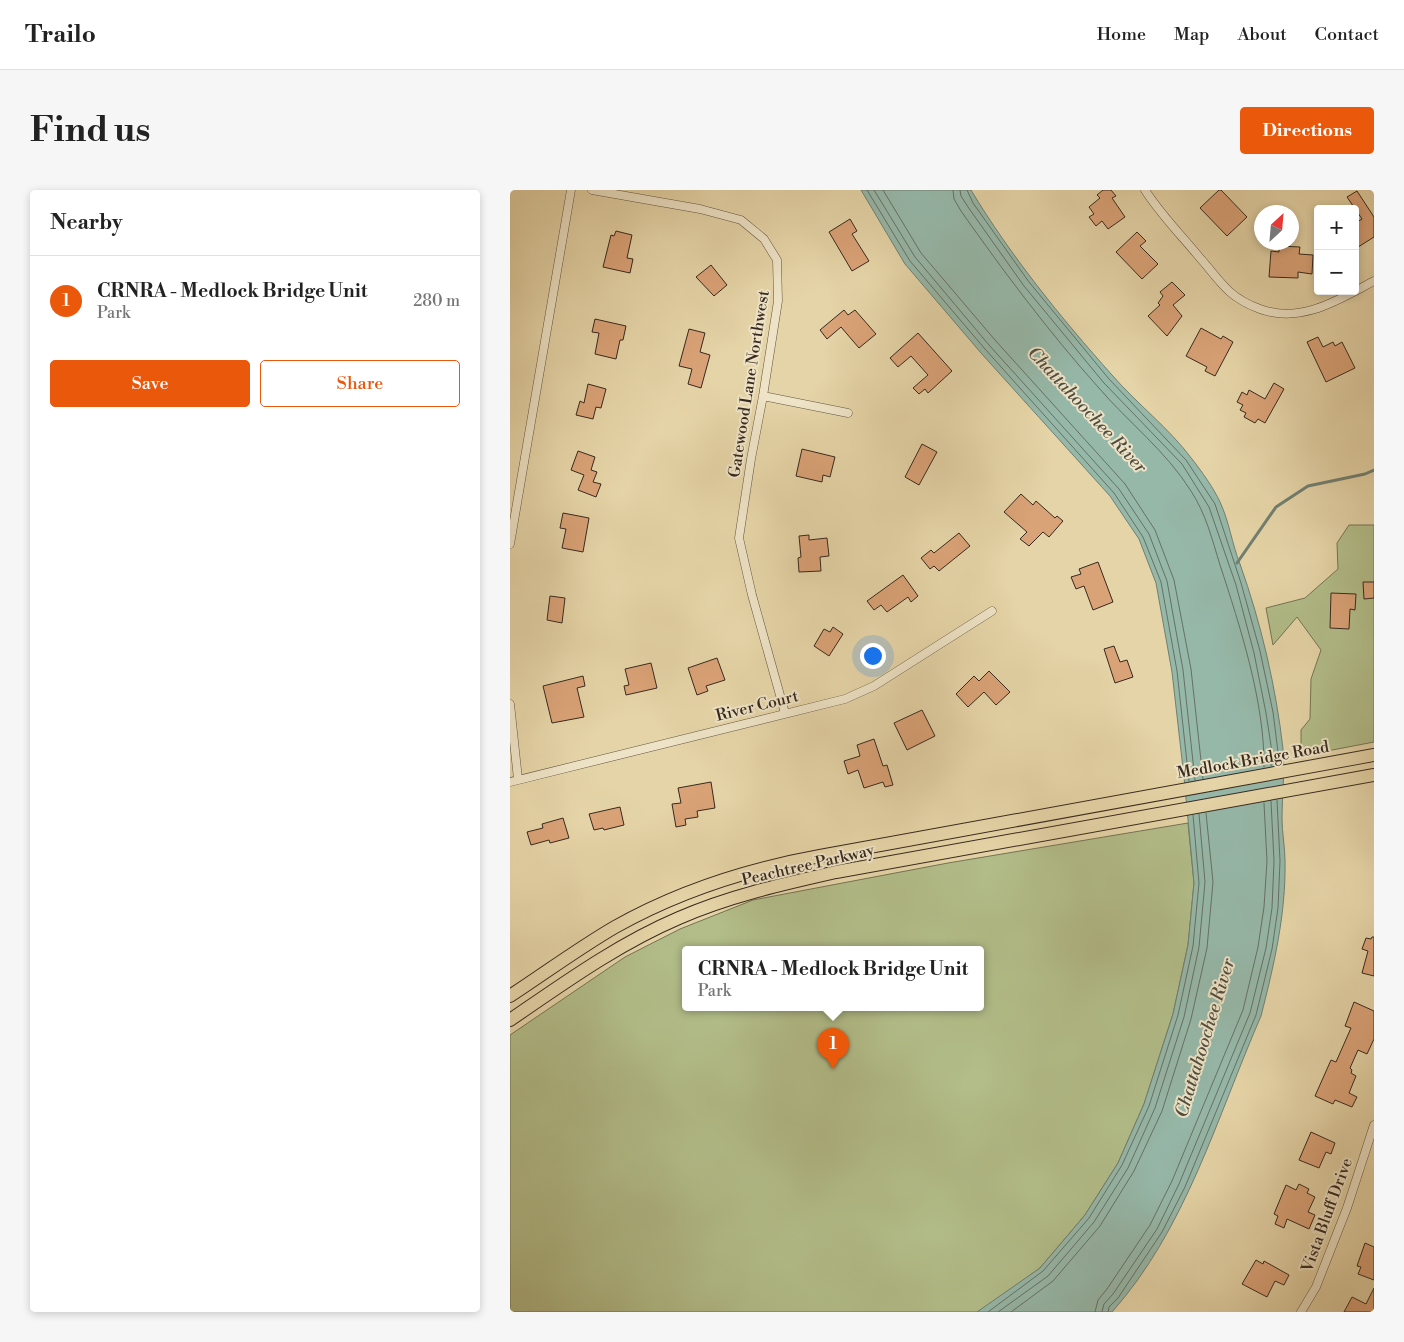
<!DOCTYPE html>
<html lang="en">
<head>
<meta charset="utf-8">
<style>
	body { margin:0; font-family:"Libre Bodoni",serif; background:#f6f6f6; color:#222 }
	.controls { position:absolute; right:15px; top:15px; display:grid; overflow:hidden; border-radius:5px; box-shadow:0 2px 8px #0003 }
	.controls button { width:45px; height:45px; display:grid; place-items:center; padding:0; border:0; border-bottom:1px solid #e0e0e0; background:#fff; color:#222; font:25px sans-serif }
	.compass { position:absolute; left:744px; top:15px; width:45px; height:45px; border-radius:50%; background:#fff; box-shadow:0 2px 8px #0003; rotate:26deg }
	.you { position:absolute; left:362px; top:465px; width:18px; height:18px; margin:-12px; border:4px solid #fff; border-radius:50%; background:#1a73e8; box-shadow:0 0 0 8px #1a73e833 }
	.badge { display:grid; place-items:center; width:32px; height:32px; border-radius:50%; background:#ea580c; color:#fff; font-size:16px; font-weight:700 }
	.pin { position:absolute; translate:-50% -41px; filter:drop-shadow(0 1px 2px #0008) }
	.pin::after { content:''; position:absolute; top:26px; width:18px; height:15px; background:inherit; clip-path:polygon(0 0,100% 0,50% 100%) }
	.popup { position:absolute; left:172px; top:756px; width:302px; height:65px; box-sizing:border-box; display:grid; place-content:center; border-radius:5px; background:#fff; filter:drop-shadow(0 1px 4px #0005); font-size:16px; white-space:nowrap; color:#767676 }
	.popup b { font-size:19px; color:#222 }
	.popup::after { content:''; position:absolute; left:50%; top:100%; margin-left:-10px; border:10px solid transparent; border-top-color:#fff }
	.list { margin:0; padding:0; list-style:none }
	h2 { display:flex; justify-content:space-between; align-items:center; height:65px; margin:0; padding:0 20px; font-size:21px }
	h2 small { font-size:16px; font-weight:400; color:#767676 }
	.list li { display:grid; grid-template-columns:32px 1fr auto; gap:15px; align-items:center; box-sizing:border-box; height:90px; padding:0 20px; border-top:1px solid #e0e0e0 }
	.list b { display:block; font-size:19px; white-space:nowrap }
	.list p { margin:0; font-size:16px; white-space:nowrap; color:#767676 }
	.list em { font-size:16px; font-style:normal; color:#767676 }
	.actions { display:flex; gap:10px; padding:15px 20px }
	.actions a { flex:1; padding:11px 0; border:1px solid #ea580c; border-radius:5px; text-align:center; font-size:18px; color:#ea580c }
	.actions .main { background:#ea580c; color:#fff }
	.map { position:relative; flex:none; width:864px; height:1122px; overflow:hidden; border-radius:5px }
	header { display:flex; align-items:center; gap:30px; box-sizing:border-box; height:70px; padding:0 25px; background:#fff; border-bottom:1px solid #e0e0e0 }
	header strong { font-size:24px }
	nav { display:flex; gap:28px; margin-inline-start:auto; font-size:18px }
	.intro { display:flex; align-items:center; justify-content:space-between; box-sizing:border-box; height:120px; padding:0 30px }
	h1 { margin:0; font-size:35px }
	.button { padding:12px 22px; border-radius:5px; background:#ea580c; color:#fff; font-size:18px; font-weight:700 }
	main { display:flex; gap:30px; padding:0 30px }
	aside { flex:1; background:#fff; border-radius:5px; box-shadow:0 2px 8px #0003 }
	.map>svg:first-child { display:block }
</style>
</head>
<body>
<header>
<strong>Trailo</strong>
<nav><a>Home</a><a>Map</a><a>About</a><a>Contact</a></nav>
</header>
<div class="intro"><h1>Find us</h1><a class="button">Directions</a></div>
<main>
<aside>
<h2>Nearby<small></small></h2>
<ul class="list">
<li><span class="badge">1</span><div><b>CRNRA - Medlock Bridge Unit</b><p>Park</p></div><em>280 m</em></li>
</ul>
<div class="actions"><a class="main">Save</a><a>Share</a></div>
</aside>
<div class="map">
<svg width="864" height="1122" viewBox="0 0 864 1122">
	<rect width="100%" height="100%" fill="#e5d4a7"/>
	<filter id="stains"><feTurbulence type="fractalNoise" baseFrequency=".004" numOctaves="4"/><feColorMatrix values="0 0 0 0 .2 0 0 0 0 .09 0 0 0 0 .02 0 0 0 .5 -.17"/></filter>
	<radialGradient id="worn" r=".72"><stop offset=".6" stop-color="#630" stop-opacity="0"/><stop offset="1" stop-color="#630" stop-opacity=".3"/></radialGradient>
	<path fill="#b2bd89" stroke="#747354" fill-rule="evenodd" d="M839,335H864V552L791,566V540L800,529L801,489L811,460L787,427L763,455L756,418L795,408L828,379L827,353Z
		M678,633L684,693L678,755L663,824L634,914L608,973L575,1025L530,1078L475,1118L467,1122H0V845L115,767L170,739L243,710L438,673ZM175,760H470V818H175Z"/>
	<path fill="#96b8a9" stroke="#707f72" d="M351,0H461C500,65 551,128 602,185C627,214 659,238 682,269C692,282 703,297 710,312C719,331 722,354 730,374C751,433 766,497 773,559C775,582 772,606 772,629C772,643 775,657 775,671C776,724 764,775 751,826C707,927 676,1039 602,1122H467L530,1078L575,1025L608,973L634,914L663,824L678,755L684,693L674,587L662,482L646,393L629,349L600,306L471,163L395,74Z"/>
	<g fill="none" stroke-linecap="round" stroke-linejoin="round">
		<path stroke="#667064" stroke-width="1" d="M357,0L400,71L475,159L604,303L633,347L651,392L667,481L679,591
			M364,0L405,67L479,155L609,299L639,344L657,391L673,480L685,590
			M373,0L411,63L485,150L615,294L645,340L664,390L681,479L693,589
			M443,0L444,9L451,21C494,82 538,141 588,197C618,232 656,261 681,301C696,324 702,349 710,375C730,436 755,513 754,577
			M450,0L451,6L458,17L514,96L594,193L672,274L699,317L726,395L744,463L756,523L762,562L761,576
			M457,0L463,13L519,92L599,189L676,270L705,314L731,393L750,461L763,522L768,562V575
			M478,1122L533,1081L579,1028L612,975L639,916L668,825L683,756L689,693L683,625
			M488,1122L538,1086L584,1032L618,978L645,918L674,827L689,757L695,692L689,624
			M501,1122L543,1091L590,1036L624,981L652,921L681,829L697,758L703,692L696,623
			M585,1122L588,1110L597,1099L640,1035L662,991L733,820L748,757L754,717L757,671L754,613
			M592,1122L594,1114L603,1104L647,1039L669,994L740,823L756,758L762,718L764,671L761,611
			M598,1122L599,1117L608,1108L652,1042L675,997L746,825L762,759L768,718L770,671L767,610"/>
		<path stroke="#707f72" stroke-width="3" d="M727,373L766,317L798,296L855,284L864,280"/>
	</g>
	<path fill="#daa277" stroke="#37291f" d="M593,0H601L606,6L602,8L615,27L598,39L592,31L586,36L579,27L584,24L579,17L590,8L587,5Z
		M709,0H711L737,27L717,46L690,18Z
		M847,1L864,27V47L845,59V33L852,29L837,7Z
		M340,29L347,41L342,44L359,71L342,81L319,42Z
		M106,41L122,45L117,68L123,69L120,83L93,77L101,45L104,46Z
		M627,42L636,51L630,56L648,74L632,89L606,62Z
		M769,56L790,57L789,64L803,65L802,84L788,82V88L759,87L761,61L769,62Z
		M201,75L217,95L204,106L186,87Z
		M662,92L675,105L663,115L672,126L657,146L638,126L650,115L648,113L653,106L650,102Z
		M334,120L338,125L345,120L366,144L349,158L331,137L317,149L310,140Z
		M85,129L116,136L113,150H110L106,169L85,164L89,143L82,142Z
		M691,138L711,149L713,146L723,152L705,186L695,181L697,177L676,166Z
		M179,139L195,143L190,162L200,165L191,198L178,194L182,179L169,176Z
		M408,143L442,181L418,203L415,199L409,204L403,198L418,185L401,166L388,177L380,168Z
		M808,147L813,157L823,152L825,156L832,152L845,178L816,192L797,152Z
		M764,193L774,199L755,233L748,229L745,233L734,227L736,223L730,220L733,215L727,212L732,202L737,205L739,200L755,209Z
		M78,194L96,199L91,218L86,217L83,229L66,225L70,211L74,213Z
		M412,254L427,262L409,295L395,287Z
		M292,259L325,267L320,287L313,285L312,292L286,286Z
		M68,261L85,267L81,280L87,282L83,292L91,294L86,307L68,300L74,285L61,280Z
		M511,304L523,315L526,311L545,328L547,326L553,331L539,347L533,342L519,356L510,349L517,342L494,322Z
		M53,323L79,328L73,362L52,358L56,339L50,338Z
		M449,343L460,356L429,381L424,376L420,379L411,368L421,360L424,363Z
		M299,345V350L317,348L319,366L310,367L311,381L289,382L288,368L291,367L289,346Z
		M588,372L603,412L583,420L574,396L566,399L561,387L571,384L569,379Z
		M393,385L408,406L401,412L398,407L377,422L371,415L364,420L357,411Z
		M853,392H864V408L854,409Z
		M821,403L846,404L845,420L840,419L839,439L820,438Z
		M40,406L55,408L52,433L37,430Z
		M323,437L333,444L319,466L304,456L314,439L320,442Z
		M604,456L610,472L617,470L623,487L605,493L594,459Z
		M207,468L215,490L196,496L198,501L187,505L178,478Z
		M141,473L147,498L116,505L114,496L119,495L115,479Z
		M479,481L500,502L486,515L474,502L458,517L446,504L464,486L469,491Z
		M73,486L75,496L67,498L74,527L42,533L33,496Z
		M412,520L425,546L397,560L384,533Z
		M364,549L373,576L377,575L383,595L375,597L373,592L354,598L348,580L338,584L334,571L350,566L347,555Z
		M201,592L205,618L187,621L188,627L175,629L176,635L166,637L162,614L171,613L168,598Z
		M110,617L114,635L94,640L93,638L84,640L79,624Z
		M53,628L59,648L40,653L39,650L21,655L17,642L33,638L32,634Z
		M862,747H864V786L852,783L858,761L852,759L856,748L861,749Z
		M844,812L864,821V849L857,864L848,860L840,878L842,880L841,883L846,886L839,903L847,907L842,917L825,910L823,914L805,906L821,870L826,872L841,838L835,836Z
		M801,942L825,953L821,964L816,962L809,978L789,970Z
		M789,994L799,999L797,1003L805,1007L798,1022L805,1025L799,1039L777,1029L774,1038L765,1034L768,1026L764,1024L776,995L786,1000Z
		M855,1053L864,1057V1090L848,1084L851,1077L847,1076Z
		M746,1070L753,1074L754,1071L779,1085L774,1095L765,1091L757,1107L732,1094Z
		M864,1098V1122H834L842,1107L856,1114Z"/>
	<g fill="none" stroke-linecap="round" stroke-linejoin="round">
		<g stroke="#625441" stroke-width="9">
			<path id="minor" d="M82,0L190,19L231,30L254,49L267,70L268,111L253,206L241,269L229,348L242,405L275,523
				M635,0C651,25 672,46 690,68C700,79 709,92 720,102C729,110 739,115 750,119C791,134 828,110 864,91
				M253,206L338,223
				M0,354L61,0
				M0,514L8,589
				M0,592L335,509L364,496L482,421
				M791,1122L806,1097L837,1018L864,935"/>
		</g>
		<g stroke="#37291f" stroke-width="14">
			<path id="trunk" d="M0,806C35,783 69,758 105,737C169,701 238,679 310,666L864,565
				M0,830C54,793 108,754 169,728C219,706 273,694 326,682L864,585"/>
		</g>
		<use href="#minor" stroke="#eee3c6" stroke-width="8"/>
		<use href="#trunk" stroke="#e5d4a7" stroke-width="12"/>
	</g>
	<g text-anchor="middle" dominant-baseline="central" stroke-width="4" stroke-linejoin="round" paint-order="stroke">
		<g font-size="16" fill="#37291f" stroke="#eee3c6">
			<text transform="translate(239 194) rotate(-81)">Gatewood Lane Northwest</text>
			<text transform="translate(247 516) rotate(-14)">River Court</text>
			<text transform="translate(743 570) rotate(-10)">Medlock Bridge Road</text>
			<text transform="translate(298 675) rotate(-13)">Peachtree Parkway</text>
			<text transform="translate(817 1025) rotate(-70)">Vista Bluff Drive</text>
		</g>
		<g font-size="18" font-style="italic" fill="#4f4d42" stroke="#eee3c6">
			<text transform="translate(577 220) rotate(47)">Chattahoochee River</text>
			<text transform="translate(695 848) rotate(-73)">Chattahoochee River</text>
		</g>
	</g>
	<rect width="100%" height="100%" filter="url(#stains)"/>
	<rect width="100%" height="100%" fill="url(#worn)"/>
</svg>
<div class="controls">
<button>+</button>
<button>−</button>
</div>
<svg class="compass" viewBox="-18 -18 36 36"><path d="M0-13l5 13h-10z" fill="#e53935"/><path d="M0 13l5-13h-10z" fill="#767676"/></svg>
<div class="you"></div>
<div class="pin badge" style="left:323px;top:879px">1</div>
<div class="popup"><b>CRNRA - Medlock Bridge Unit</b>Park</div>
</div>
</main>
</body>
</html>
